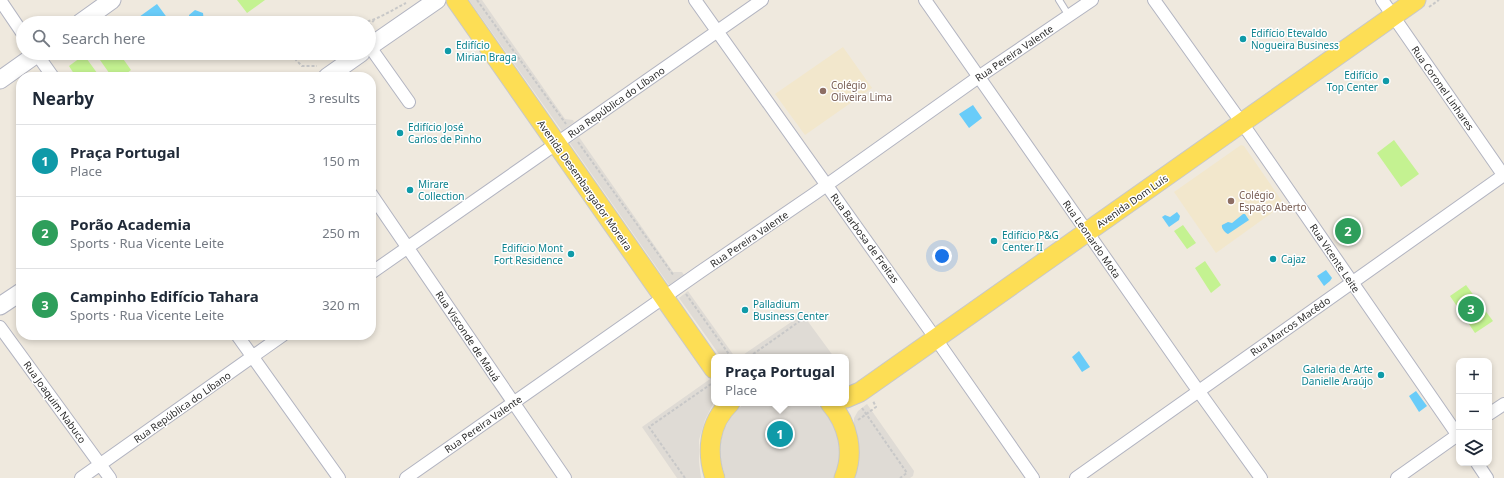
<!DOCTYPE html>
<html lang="en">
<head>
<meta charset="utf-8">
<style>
	body { margin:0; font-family:"Noto Sans",sans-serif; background:#f2f2f3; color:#1f2937 }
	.controls { position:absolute; right:12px; bottom:12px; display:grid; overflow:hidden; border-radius:8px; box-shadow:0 2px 6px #0003 }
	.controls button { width:36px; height:36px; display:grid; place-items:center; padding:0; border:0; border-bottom:1px solid #e0e1e3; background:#fff; color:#1f2937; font:20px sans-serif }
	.you { position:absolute; left:942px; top:256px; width:14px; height:14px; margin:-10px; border:3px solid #fff; border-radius:50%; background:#1a73e8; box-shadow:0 0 0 6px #1a73e833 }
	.badge { display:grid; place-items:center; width:26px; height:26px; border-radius:50%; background:#0b8043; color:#fff; font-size:13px; font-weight:700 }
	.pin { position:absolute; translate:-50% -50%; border:2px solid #fff; box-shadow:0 1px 4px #0006 }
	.popup { position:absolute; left:711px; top:354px; width:138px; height:52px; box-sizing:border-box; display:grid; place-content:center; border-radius:8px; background:#fff; filter:drop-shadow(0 1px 3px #0005); font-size:13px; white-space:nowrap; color:#747a83 }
	.popup b { font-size:15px; color:#1f2937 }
	.popup::after { content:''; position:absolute; left:50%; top:100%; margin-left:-8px; border:8px solid transparent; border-top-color:#fff }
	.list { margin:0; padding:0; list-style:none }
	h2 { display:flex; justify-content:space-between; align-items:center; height:52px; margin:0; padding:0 16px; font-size:17px }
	h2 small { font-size:13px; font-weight:400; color:#747a83 }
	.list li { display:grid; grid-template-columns:26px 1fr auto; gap:12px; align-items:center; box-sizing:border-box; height:72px; padding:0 16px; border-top:1px solid #e0e1e3 }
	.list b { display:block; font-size:15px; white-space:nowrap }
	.list p { margin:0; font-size:13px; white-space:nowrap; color:#747a83 }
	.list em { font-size:13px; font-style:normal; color:#747a83 }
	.icon { flex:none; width:22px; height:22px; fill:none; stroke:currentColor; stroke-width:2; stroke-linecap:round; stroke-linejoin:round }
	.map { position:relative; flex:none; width:1504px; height:478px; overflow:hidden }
	.search { position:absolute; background:#fff; box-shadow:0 2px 6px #0003; left:16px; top:16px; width:360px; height:44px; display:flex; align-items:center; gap:10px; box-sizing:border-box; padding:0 14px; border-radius:22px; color:#747a83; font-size:15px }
	.panel { position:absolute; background:#fff; box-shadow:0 2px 6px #0003; left:16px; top:72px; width:360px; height:268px; border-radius:16px }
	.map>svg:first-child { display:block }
</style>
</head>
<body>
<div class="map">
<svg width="1504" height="478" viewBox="0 0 1504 478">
	<rect width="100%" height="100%" fill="#efe9de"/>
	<path fill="#f2e7cc" d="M843,47L872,88L805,135L775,94Z
		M1241,145L1244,146L1284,204L1216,253L1174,192Z"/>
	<path fill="#c4f291" d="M237,0H265L247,13Z
		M95,53H119L131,70L122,77H112Z
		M84,55L100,77H76L69,66Z
		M1394,140L1419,174L1401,187L1377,153Z
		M1183,225L1196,243L1187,249L1174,231Z
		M1205,261L1221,285L1211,293L1195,268Z
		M1466,285L1493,321L1475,333L1450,296Z"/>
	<path fill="#dfdbd5" d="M469,0H482L565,119L573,120L574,122L562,131Z
		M579,137L673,272H682L684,275L669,285L570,143Z
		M688,291L690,294L735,357H721L679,298Z
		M801,312L834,357H740L797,318Z
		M713,377L714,379V402L705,420L699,440V462L701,478H677L642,427Z
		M744,403H815L819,406L829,417L835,429L839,442V463L834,478H726L721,462L720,452L721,442L723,432L731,417Z
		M867,404L914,471L913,476L910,478H853L854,418L858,411Z"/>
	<path fill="#69ccf9" d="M157,4L171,23H144L139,17Z
		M195,10L203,13L204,22L202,23H189V15Z
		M973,105L982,118L969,128L959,114Z
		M1177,212L1180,216L1179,220L1169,227L1162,217L1165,215L1170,217Z
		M1243,214H1245L1249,220L1228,234C1225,233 1221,228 1222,225L1228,222L1232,223Z
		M1326,270L1332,278L1330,281L1324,286L1317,276Z
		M1079,351L1090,367L1082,372L1072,357Z
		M1416,391L1427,406L1419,412L1409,396Z"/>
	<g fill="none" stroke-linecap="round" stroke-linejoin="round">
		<g stroke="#b2b4c1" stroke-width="8">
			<path id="lane" d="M1059,0L1069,16"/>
		</g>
		<g stroke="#b2b4c1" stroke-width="14">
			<path id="street" d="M0,0L23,34
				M695,0L936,339L1033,478
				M925,0L1192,382L1261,478
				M1154,0L1249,133L1459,437
				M1382,0L1504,176
				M370,47L409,102
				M36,53L53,77
				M371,194L565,478
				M371,273L762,0
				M0,327L110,478
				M237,335L339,478
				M1489,414L1504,404
				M1477,463L1487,478
				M81,478L283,335
				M406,478L700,272L814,194L980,76L1092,0
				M1076,478L1504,175
				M1397,478L1459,434"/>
		</g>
		<g stroke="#b2b4c1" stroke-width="19">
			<path id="secondary" d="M80,23L112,0
				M369,47L437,0
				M327,77L361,53
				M0,80L38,53
				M0,306L21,292"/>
		</g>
		<g stroke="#c8c8c8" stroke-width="21">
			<path id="primary" d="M456,0L714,369
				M846,398L860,392L1416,0
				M830,403C848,424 855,452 844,478
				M715,478C706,452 709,423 730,403"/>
		</g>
		<path stroke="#c8c8c8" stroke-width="2" stroke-dasharray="3 2" stroke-linecap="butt" d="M477,0L566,124
			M1429,7L1439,0
			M333,23C341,19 351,24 360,23C376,21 392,10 406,3
			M369,26L375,19
			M296,53V60L302,66H317
			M578,142L674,276
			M686,294L731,357
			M749,357L800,321
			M862,408L907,473L900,478
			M858,420L876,407L873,401
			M685,478L649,427L711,384"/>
		<use href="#lane" stroke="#fff" stroke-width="6"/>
		<use href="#street" stroke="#fff" stroke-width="12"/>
		<use href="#secondary" stroke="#fff" stroke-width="17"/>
		<use href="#primary" stroke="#fdde55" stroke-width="19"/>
	</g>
	<g fill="#0f9aa8" stroke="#fff" stroke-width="1.5">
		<circle cx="1243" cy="39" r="4"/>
		<circle cx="448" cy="51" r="4"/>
		<circle cx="1386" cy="81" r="4"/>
		<circle cx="400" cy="133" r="4"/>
		<circle cx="410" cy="190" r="4"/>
		<circle cx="994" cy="241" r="4"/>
		<circle cx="571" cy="254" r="4"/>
		<circle cx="1273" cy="259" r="4"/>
		<circle cx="745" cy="310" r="4"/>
		<circle cx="1381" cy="375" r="4"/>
	</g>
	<g fill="#8d6e63" stroke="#fff" stroke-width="1.5">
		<circle cx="823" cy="91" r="4"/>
		<circle cx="1231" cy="201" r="4"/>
	</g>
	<g text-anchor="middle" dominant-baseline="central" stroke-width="3" stroke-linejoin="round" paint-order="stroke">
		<g font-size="10" fill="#0d838f" stroke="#fff" text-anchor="start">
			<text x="1251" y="33">Edifício Etevaldo<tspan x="1251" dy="12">Nogueira Business</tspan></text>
			<text x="456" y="45">Edifício<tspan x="456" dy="12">Mirian Braga</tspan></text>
			<text x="1378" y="75" text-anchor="end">Edifício<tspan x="1378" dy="12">Top Center</tspan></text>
			<text x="408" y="127">Edifício José<tspan x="408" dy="12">Carlos de Pinho</tspan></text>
			<text x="418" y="184">Mirare<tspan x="418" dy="12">Collection</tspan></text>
			<text x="1002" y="235">Edifício P&amp;G<tspan x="1002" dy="12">Center II</tspan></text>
			<text x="563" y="248" text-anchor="end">Edifício Mont<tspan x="563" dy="12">Fort Residence</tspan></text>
			<text x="1281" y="259">Cajaz</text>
			<text x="753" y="304">Palladium<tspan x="753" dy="12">Business Center</tspan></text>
			<text x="1373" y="369" text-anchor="end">Galeria de Arte<tspan x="1373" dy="12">Danielle Araújo</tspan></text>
		</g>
		<g font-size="10" fill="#2d2d2d" stroke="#fff">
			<text transform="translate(1014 53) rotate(-34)">Rua Pereira Valente</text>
			<text transform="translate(1443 88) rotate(55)">Rua Coronel Linhares</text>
			<text transform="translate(616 102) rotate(-35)">Rua República do Líbano</text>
			<text transform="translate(585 185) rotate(55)">Avenida Desembargador Moreira</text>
			<text transform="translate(1132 201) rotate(-35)">Avenida Dom Luís</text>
			<text transform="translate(865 238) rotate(54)">Rua Barbosa de Freitas</text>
			<text transform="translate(749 239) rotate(-34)">Rua Pereira Valente</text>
			<text transform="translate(1092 239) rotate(55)">Rua Leonardo Mota</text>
			<text transform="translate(1335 258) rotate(56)">Rua Vicente Leite</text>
			<text transform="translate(1290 326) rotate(-35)">Rua Marcos Macêdo</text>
			<text transform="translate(468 336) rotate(56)">Rua Visconde de Mauá</text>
			<text transform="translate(55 402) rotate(54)">Rua Joaquim Nabuco</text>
			<text transform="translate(182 407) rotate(-35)">Rua República do Líbano</text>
			<text transform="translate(483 424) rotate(-35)">Rua Pereira Valente</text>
		</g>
		<g font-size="10" fill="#785e54" stroke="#fff" text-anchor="start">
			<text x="831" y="85">Colégio<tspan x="831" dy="12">Oliveira Lima</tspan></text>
			<text x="1239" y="195">Colégio<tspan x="1239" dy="12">Espaço Aberto</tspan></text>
		</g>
	</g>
</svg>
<div class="controls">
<button>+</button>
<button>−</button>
<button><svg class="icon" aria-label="layers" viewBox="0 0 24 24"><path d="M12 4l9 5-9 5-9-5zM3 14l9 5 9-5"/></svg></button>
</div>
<div class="you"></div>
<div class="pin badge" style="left:780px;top:434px;background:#0f9aa8">1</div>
<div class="popup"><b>Praça Portugal</b>Place</div>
<div class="pin badge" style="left:1348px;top:231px;background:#2e9e5b">2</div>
<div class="pin badge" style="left:1471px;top:309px;background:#2e9e5b">3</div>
<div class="search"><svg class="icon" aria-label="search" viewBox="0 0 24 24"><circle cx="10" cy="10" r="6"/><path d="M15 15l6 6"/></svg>Search here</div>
<section class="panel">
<h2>Nearby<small>3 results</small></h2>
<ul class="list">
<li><span class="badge" style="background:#0f9aa8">1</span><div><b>Praça Portugal</b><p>Place</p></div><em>150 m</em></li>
<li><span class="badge" style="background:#2e9e5b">2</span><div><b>Porão Academia</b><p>Sports · Rua Vicente Leite</p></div><em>250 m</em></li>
<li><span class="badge" style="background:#2e9e5b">3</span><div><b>Campinho Edifício Tahara</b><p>Sports · Rua Vicente Leite</p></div><em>320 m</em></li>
</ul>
</section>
</div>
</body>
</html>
